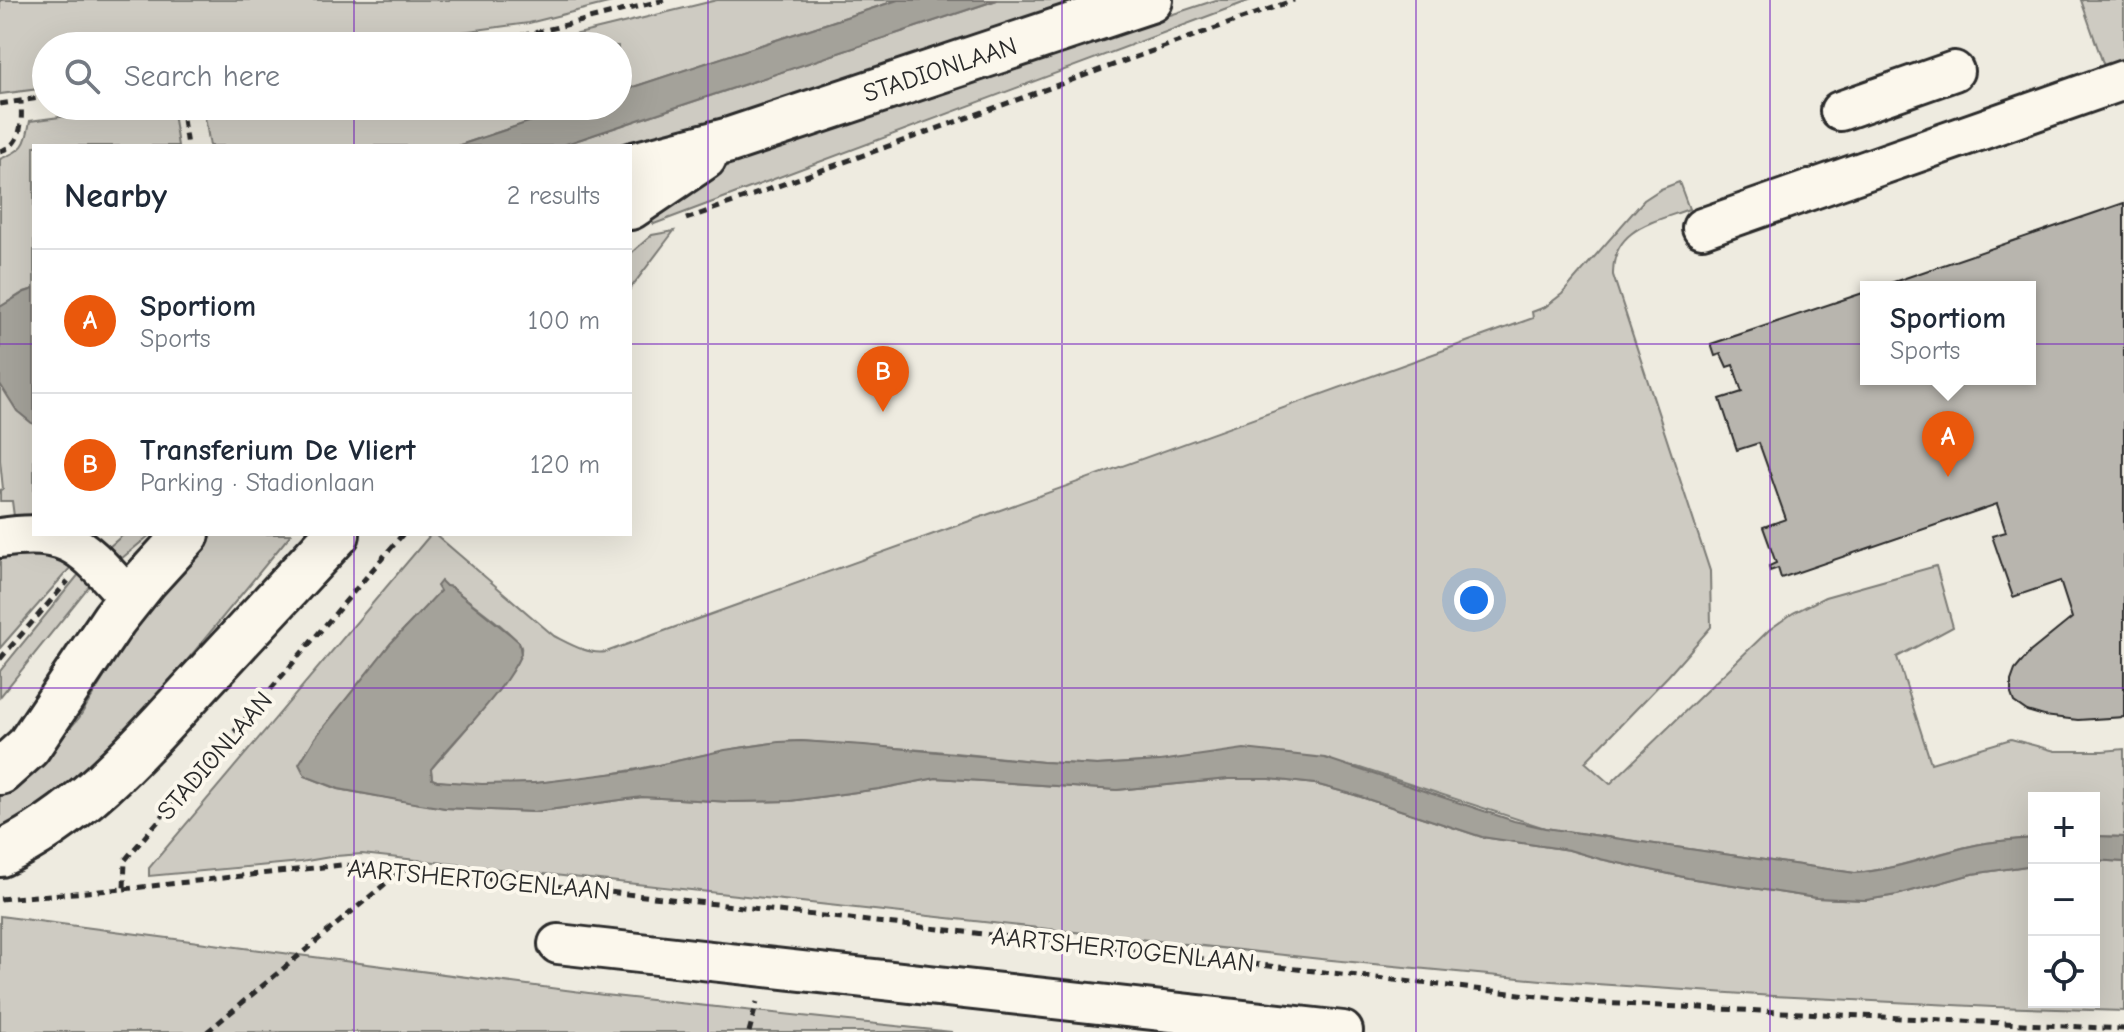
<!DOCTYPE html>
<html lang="en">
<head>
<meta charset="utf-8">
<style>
	body { margin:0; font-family:"Comic Neue",sans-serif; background:#f2f2f3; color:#1f2937 }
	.controls { position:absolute; right:24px; bottom:24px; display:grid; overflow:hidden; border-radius:0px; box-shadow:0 8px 32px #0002 }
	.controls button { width:72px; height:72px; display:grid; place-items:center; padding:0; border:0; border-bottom:2px solid #e0e1e3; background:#fff; color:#1f2937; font:40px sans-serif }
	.you { position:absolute; left:1474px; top:600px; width:28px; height:28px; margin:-20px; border:6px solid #fff; border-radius:50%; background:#1a73e8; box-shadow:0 0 0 12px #1a73e833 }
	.badge { display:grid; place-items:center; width:52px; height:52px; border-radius:50%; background:#ea580c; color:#fff; font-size:26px; font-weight:700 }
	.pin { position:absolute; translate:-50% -66px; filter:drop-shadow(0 2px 4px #0008) }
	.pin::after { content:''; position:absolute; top:42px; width:28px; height:24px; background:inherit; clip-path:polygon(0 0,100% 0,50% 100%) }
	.popup { position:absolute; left:1860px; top:281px; width:176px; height:104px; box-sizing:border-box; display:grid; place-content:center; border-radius:0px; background:#fff; filter:drop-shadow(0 2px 6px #0005); font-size:26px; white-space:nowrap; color:#747a83 }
	.popup b { font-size:30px; color:#1f2937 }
	.popup::after { content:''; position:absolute; left:50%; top:100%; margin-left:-16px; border:16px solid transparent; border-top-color:#fff }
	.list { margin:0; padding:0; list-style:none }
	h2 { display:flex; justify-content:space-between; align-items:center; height:104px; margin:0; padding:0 32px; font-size:34px }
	h2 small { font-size:26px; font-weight:400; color:#747a83 }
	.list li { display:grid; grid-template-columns:52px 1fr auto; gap:24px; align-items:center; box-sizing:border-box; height:144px; padding:0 32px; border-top:2px solid #e0e1e3 }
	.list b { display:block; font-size:30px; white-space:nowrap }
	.list p { margin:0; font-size:26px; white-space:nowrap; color:#747a83 }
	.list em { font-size:26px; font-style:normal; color:#747a83 }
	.icon { flex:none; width:44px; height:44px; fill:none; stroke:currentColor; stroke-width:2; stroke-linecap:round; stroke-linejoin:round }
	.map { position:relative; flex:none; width:2124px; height:1032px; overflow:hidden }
	.search { position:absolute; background:#fff; box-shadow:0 8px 32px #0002; left:32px; top:32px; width:600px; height:88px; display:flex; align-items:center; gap:20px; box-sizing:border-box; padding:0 28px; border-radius:44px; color:#747a83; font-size:30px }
	.panel { position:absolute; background:#fff; box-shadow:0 8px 32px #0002; left:32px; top:144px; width:600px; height:392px; border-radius:0px }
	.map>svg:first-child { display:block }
</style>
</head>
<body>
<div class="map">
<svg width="2124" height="1032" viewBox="0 0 2124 1032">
	<rect width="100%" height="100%" fill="#eeebe0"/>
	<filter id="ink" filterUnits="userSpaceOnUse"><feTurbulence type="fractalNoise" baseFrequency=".0125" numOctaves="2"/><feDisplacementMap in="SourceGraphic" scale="16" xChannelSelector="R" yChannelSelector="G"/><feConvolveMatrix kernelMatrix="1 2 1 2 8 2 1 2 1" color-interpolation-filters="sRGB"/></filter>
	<g filter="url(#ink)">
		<path fill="#cecbc2" stroke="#7c7b76" stroke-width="2" d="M0,0H620L529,23L357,46H46V88L0,94Z
			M717,0H898L618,92V46H529Z
			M997,0H1100L630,153V146H560Z
			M1216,0H1251L654,224L647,215L681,188L740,160L919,97Z
			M2081,0H2124V59L2104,66Z
			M143,106H172L178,146H34V289L24,292L0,307V159C25,149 25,146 30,121Z
			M203,106H577L457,146H210Z
			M1679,182L1689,209C1654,222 1612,228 1613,275L1710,571L1711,627L1668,676L1585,762L1610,784L1769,630L1793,613L1825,597L1936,566L1953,627L1897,657L1931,763L2011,739L2055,751H2103L2124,749V837L2094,836V798H2034V838C2013,840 1992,841 1971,846C1932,854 1896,870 1855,873L1545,828L1357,767L1160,761L1097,765L1043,762L935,751L801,741C743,743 688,760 632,770C569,782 502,789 437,781L432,779L431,769C445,753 527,663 521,647C515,633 465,599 451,587L446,586L391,643L315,738L305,776L338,789L445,808L534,812L642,797L732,802L790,801L879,789L936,778L1117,790L1228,779H1270L1315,784L1355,795L1482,837L1569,850L1600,859L1688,878L1816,898L1866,900L1897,895L1972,874L2034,865V1002H2094V860L2124,862V1011L1993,1007L1773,996L1552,981L1321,959L362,854L336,856L301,862L149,876V868L431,534H435L554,636C570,644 588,655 606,652L1533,318L1532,312L1545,307L1562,294L1644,200L1661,189Z
			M674,231L630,289V254L652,235Z
			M0,384L34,424V523L15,524L12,501H0V490L3,489L0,460Z
			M124,534H151L121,559L101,554Z
			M205,534H291L143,714L92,769L40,810L0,830V795L29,775L79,718L125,643L183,560Z
			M19,549L78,559L0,648V552Z
			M84,568L90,577V585L0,697V671Z
			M0,916L604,995L952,1032H0Z"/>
		<path fill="#a4a29a" stroke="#74726e" stroke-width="2" d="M898,0H997L560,146H457L577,106H618V92Z
			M34,289V425L17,411L0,384V307L25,292Z
			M441,581L446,586L451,587L511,635L519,642L521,654C503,694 459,734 431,769L432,779L437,781L482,784L536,783L632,771L725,750L779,742L801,741L864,745L1043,762L1097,765L1160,761L1244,749L1325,758L1514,821L1545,828L1855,873C1896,870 1932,855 1971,846C1992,841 2013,840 2034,838V865L1972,874L1897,895L1866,900L1816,898L1688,878L1600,859L1569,850L1482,837L1355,795L1315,784L1270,779H1228L1117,790L936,778L879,789L790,801L732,802L642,797L534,812L445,808L408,802L339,789L305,776L299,764L315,738L391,643L440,591L437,586Z
			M2094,836L2124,837V862L2094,860Z"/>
		<path fill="#b8b5ae" stroke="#2b2b2b" stroke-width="2" d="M2124,203V717L2078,720L2044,716L2027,711L2014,702L2011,694V681L2015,670L2030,652L2072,618L2060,581L2013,597L1992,536L2006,532L1997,504L1781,578L1778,568L1770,571L1769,566L1776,563L1763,527L1786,519L1759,443L1737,450L1720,399L1742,392L1733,365L1727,367L1721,354L1715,356L1711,344L1866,292V379H2030V287H1879Z"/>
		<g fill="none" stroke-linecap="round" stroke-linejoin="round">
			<g stroke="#2b2b2b" stroke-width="44">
				<path id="minor" d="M1840,111L1954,71
					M1702,228L2124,80
					M0,538C73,527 84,550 130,599
					M558,944L1343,1031"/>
			</g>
			<g stroke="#2b2b2b" stroke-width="50">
				<path id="major" d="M630,166L730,140L1150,0
					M630,207L704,157
					M0,772L28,747L114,619L145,580L187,534
					M0,854C81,816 139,749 199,683C245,634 291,584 337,534"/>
			</g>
			<path stroke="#2b2b2b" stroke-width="5" stroke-dasharray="8 6" stroke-linecap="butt" d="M438,46L530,34L664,0
				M0,104L46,97
				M181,106L187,146
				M0,151C23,145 22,121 21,101
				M686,219L1294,0
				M0,659L68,581
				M124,889L341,865L403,869L1600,1003L2124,1029
				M0,899L124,889L125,860L403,534
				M207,1032L403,869
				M749,1032L757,1002"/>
			<use href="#minor" stroke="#fbf7ec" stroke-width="38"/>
			<use href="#major" stroke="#fbf7ec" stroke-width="44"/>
		</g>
	</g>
	<path fill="none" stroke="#7b2cbf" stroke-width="2" stroke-opacity="0.55" d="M354,0V46M708,0V1032M1062,0V1032M1416,0V1032M1770,0V1032M354,106V146M0,344H34M630,344H2124M354,534V1032M0,688H2124"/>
	<g text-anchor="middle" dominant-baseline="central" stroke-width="8" stroke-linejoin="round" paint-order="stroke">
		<g font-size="26" fill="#2b2b2b" stroke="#fbf7ec">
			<text transform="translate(940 70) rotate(-18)">STADIONLAAN</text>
			<text transform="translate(215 756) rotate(-49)">STADIONLAAN</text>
			<text transform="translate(479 880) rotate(5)">AARTSHERTOGENLAAN</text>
			<text transform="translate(1123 950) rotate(6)">AARTSHERTOGENLAAN</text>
		</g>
	</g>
</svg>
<div class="controls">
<button>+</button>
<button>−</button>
<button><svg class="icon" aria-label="locate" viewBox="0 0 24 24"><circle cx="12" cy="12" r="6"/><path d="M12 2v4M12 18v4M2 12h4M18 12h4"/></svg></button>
</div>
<div class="you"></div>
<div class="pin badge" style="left:1948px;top:477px">A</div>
<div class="popup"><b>Sportiom</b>Sports</div>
<div class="pin badge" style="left:883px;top:412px">B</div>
<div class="search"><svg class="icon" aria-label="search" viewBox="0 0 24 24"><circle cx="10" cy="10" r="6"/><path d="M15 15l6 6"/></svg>Search here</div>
<section class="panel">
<h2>Nearby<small>2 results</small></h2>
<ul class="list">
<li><span class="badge">A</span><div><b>Sportiom</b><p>Sports</p></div><em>100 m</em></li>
<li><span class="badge">B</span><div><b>Transferium De Vliert</b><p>Parking · Stadionlaan</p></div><em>120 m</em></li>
</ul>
</section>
</div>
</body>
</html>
